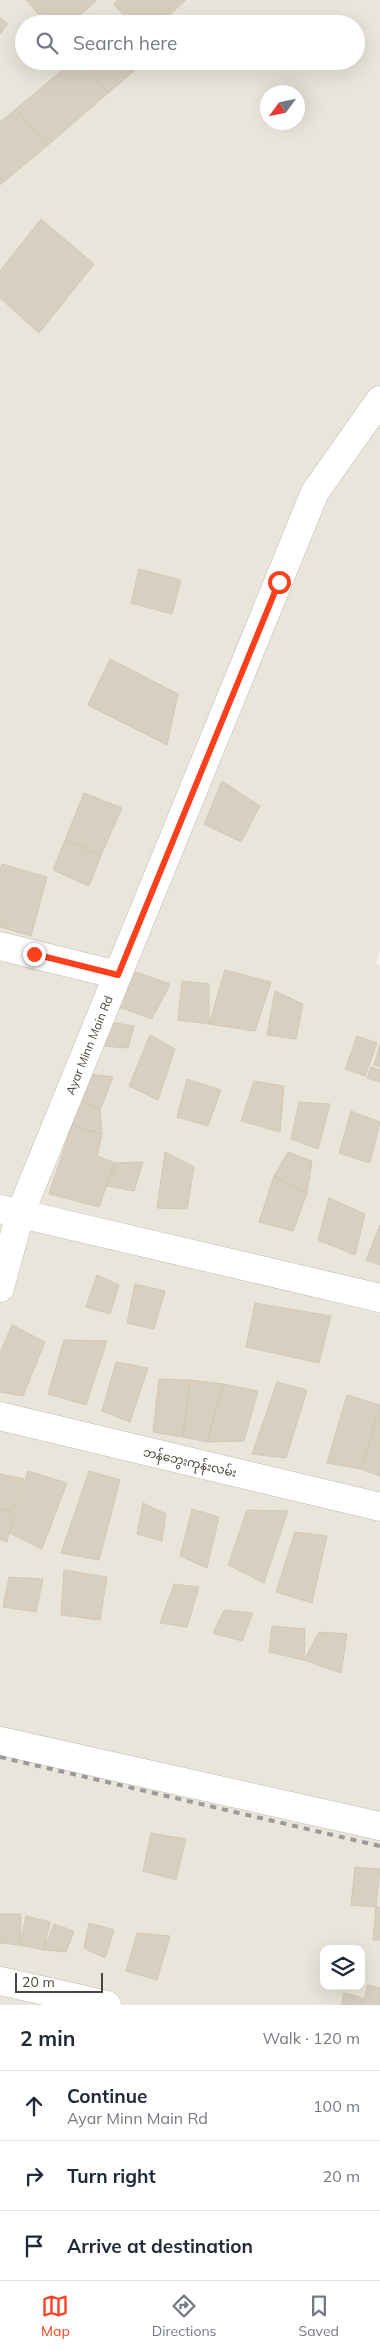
<!DOCTYPE html>
<html lang="en">
<head>
<meta charset="utf-8">
<style>
	body { margin:0; font-family:Mulish,"Noto Sans Myanmar",sans-serif; background:#f6f6f7; color:#1f2937 }
	.controls { position:absolute; right:15px; bottom:15px; display:grid; overflow:hidden; border-radius:10px; box-shadow:0 5px 20px #0002 }
	.controls button { width:45px; height:45px; display:grid; place-items:center; padding:0; border:0; border-bottom:1px solid #e0e1e3; background:#fff; color:#1f2937; font:25px sans-serif }
	.compass { position:absolute; left:260px; top:85px; width:45px; height:45px; border-radius:50%; background:#fff; box-shadow:0 5px 20px #0002; rotate:237deg }
	.scale { position:absolute; left:15px; bottom:12px; width:88px; box-sizing:border-box; padding-left:5px; border:2px solid #4b4439; border-top:0; font-size:14px; line-height:18px; white-space:nowrap; color:#4b4439; -webkit-text-stroke:4px #fff; paint-order:stroke }
	.stop { position:absolute; width:15px; height:15px; margin:-11px; border:4px solid #fc3f1d; border-radius:50%; background:#fff }
	.stop.end { background:#fc3f1d; border-color:#fff; box-shadow:0 1px 5px #0008 }
	.list { margin:0; padding:0; list-style:none }
	h2 { display:flex; justify-content:space-between; align-items:center; height:65px; margin:0; padding:0 20px; font-size:21px }
	h2 small { font-size:16px; font-weight:400; color:#747a83 }
	.list li { display:grid; grid-template-columns:32px 1fr auto; gap:15px; align-items:center; box-sizing:border-box; height:70px; padding:0 20px; border-top:1px solid #e0e1e3 }
	.list b { display:block; font-size:19px; white-space:nowrap }
	.list p { margin:0; font-size:16px; white-space:nowrap; color:#747a83 }
	.list em { font-size:16px; font-style:normal; color:#747a83 }
	.icon { flex:none; width:28px; height:28px; fill:none; stroke:currentColor; stroke-width:2; stroke-linecap:round; stroke-linejoin:round }
	.map { position:relative; flex:none; width:380px; height:2005px; overflow:hidden }
	.search { position:absolute; background:#fff; box-shadow:0 5px 20px #0002; left:15px; right:15px; top:15px; height:55px; display:flex; align-items:center; gap:12px; box-sizing:border-box; padding:0 18px; border-radius:28px; color:#747a83; font-size:19px }
	.sheet { height:275px; background:#fff }
	nav { display:flex; justify-content:space-around; align-items:center; box-sizing:border-box; height:70px; border-top:1px solid #e0e1e3; background:#fff; font-size:14px; color:#747a83 }
	nav a { display:grid; justify-items:center; gap:2px }
	nav .on { color:#fc3f1d }
	.map>svg:first-child { display:block }
</style>
</head>
<body>
<div class="map">
<svg width="380" height="2005" viewBox="0 0 380 2005">
	<rect width="100%" height="100%" fill="#f6f3ec"/>
	<path fill="#eae5da" fill-rule="evenodd" d="M0,0H380V951L376,963L380,965V2005H0ZM24,24H356V61H24ZM268,92H298V122H268ZM324,1949H361V1986H324Z"/>
	<path fill="#d8cfc1" stroke="#d3c7b4" d="M26,0H97L71,24H47Z
		M118,0H186L159,24H131L114,4Z
		M0,18L8,24L0,34Z
		M73,61H81L108,93L47,146L16,109Z
		M81,61H128L135,70L108,93Z
		M16,109L47,146L0,185V122Z
		M41,219L94,264L39,333L0,298V271Z
		M139,569L181,580L172,614L131,603Z
		M110,659L178,694L167,745L88,705Z
		M222,781L260,806L241,842L204,824Z
		M84,793L122,808L101,855L65,840Z
		M65,840L101,855L89,886L53,870Z
		M2,864L47,877L31,936L0,927V871Z
		M130,970L170,984L152,1019L116,1006Z
		M225,970L271,982L255,1031L209,1024Z
		M182,981L209,984V1024L178,1020Z
		M275,991L303,1004L296,1039L267,1035Z
		M109,1022L134,1026L128,1048L104,1046Z
		M150,1035L175,1049L158,1100L129,1086Z
		M357,1036L377,1043L365,1076L345,1069Z
		M380,1045V1067L374,1065Z
		M371,1067L380,1070V1082L367,1078Z
		M83,1073L113,1077L100,1110L72,1098Z
		M187,1079L221,1090L208,1126L177,1117Z
		M254,1081L284,1086L280,1132L241,1121Z
		M72,1098L100,1110L102,1134L72,1125Z
		M299,1102L330,1104L318,1149L291,1139Z
		M351,1111L380,1122L370,1163L339,1153Z
		M72,1125L102,1134L97,1156L115,1163L99,1207L49,1194Z
		M165,1152L194,1167L187,1209L157,1208Z
		M288,1152L312,1161L307,1193L274,1176Z
		M143,1162L134,1191L107,1186L115,1163Z
		M274,1176L307,1193L293,1231L259,1222Z
		M329,1198L365,1214L355,1255L318,1240Z
		M380,1225V1265L366,1260Z
		M97,1275L119,1285L110,1314L86,1307Z
		M135,1284L165,1291L154,1329L127,1323Z
		M255,1303L331,1316L319,1363L246,1347Z
		M12,1325L45,1342L23,1396L0,1392V1353Z
		M64,1340L107,1341L86,1405L48,1394Z
		M116,1362L148,1368L130,1422L102,1411Z
		M159,1379L190,1380L183,1437L153,1432Z
		M190,1380L223,1384L207,1442L183,1437Z
		M277,1382L307,1390L286,1458L252,1454Z
		M223,1384L258,1391L244,1441L207,1442Z
		M347,1395L380,1405L361,1469L327,1463Z
		M380,1406V1476L361,1469Z
		M28,1471L67,1483L42,1549L9,1533Z
		M89,1471L120,1480L99,1560L61,1553Z
		M0,1474L24,1479L14,1511L0,1509Z
		M143,1503L166,1514L162,1541L137,1534Z
		M0,1509L14,1511L7,1542L0,1539Z
		M192,1509L219,1517L207,1568L180,1556Z
		M247,1510L288,1511L264,1583L228,1565Z
		M295,1532L327,1536L312,1603L276,1592Z
		M64,1570L107,1577L100,1620L61,1615Z
		M9,1577L43,1579L36,1612L3,1607Z
		M174,1584L199,1587L187,1627L160,1623Z
		M224,1610L253,1613L242,1641L213,1633Z
		M272,1626L305,1629L304,1660L269,1652Z
		M319,1632L347,1634L341,1673L304,1660Z
		M151,1833L186,1839L176,1880L143,1871Z
		M355,1867L380,1869L376,1907L351,1905Z
		M376,1907H380V1940H373Z
		M0,1914H21L20,1945L0,1943Z
		M26,1916L50,1922L44,1950L20,1945Z
		M89,1923L114,1930L105,1958L84,1948Z
		M54,1924L74,1931L66,1952L44,1950Z
		M137,1933L170,1936L157,1980L126,1971Z
		M368,1985L380,1988V2005H362Z
		M344,1993L363,1998L362,2005H341Z"/>
	<g fill="none" stroke-linecap="round" stroke-linejoin="round">
		<g stroke="#c2bbae" stroke-width="29">
			<path id="minor" d="M0,946L118,975
				M0,1209L380,1298
				M0,1288L20,1214L315,492L380,400
				M0,1416L380,1507
				M0,1741L380,1826
				M0,1981L107,2005"/>
		</g>
		<use href="#minor" stroke="#fff" stroke-width="28"/>
		<path stroke="#9a9a9a" stroke-width="4" stroke-dasharray="6 6" stroke-linecap="butt" d="M0,1757L380,1846"/>
	</g>
	<g fill="none" stroke-linecap="round" stroke-linejoin="round">
		<path stroke="#fc3f1d" stroke-width="6" d="M34,954L118,975L279,582"/>
	</g>
	<g text-anchor="middle" dominant-baseline="central" stroke-width="5" stroke-linejoin="round" paint-order="stroke">
		<g font-size="12" fill="#4b4439" stroke="#fff">
			<text transform="translate(89 1045) rotate(-68)">Ayar Minn Main Rd</text>
			<text transform="translate(190 1462) rotate(13)">ဘန်ဘွေးကုန်းလမ်း</text>
		</g>
	</g>
</svg>
<div class="controls">
<button><svg class="icon" aria-label="layers" viewBox="0 0 24 24"><path d="M12 4l9 5-9 5-9-5zM3 14l9 5 9-5"/></svg></button>
</div>
<svg class="compass" viewBox="-18 -18 36 36"><path d="M0-13l5 13h-10z" fill="#e53935"/><path d="M0 13l5-13h-10z" fill="#747a83"/></svg>
<div class="scale">20 m</div>
<div class="stop" style="left:279px;top:582px"></div>
<div class="stop end" style="left:34px;top:954px"></div>
<div class="search"><svg class="icon" aria-label="search" viewBox="0 0 24 24"><circle cx="10" cy="10" r="6"/><path d="M15 15l6 6"/></svg>Search here</div>
</div>
<section class="sheet">
<h2>2 min<small>Walk · 120 m</small></h2>
<ul class="list">
<li><svg class="icon" aria-label="ahead" viewBox="0 0 24 24"><path d="M12 20V5M6 11l6-6 6 6"/></svg><div><b>Continue</b><p>Ayar Minn Main Rd</p></div><em>100 m</em></li>
<li><svg class="icon" aria-label="right" viewBox="0 0 24 24"><path d="M7 20v-9h11M14 6l5 5-5 5"/></svg><div><b>Turn right</b></div><em>20 m</em></li>
<li><svg class="icon" aria-label="arrive" viewBox="0 0 24 24"><path d="M6 21V4h12l-3 4 3 4H6"/></svg><div><b>Arrive at destination</b></div></li>
</ul>
</section>
<nav>
<a class="on"><svg class="icon" aria-label="map" viewBox="0 0 24 24"><path d="M3 6l6-2 6 2 6-2v14l-6 2-6-2-6 2zM9 4v14M15 6v14"/></svg>Map</a>
<a><svg class="icon" aria-label="directions" viewBox="0 0 24 24"><path d="M12 3l9 9-9 9-9-9zM9 14v-3h6M13 9l2 2-2 2"/></svg>Directions</a>
<a><svg class="icon" aria-label="saved" viewBox="0 0 24 24"><path d="M7 4h10v16l-5-4-5 4z"/></svg>Saved</a>
</nav>
</body>
</html>
